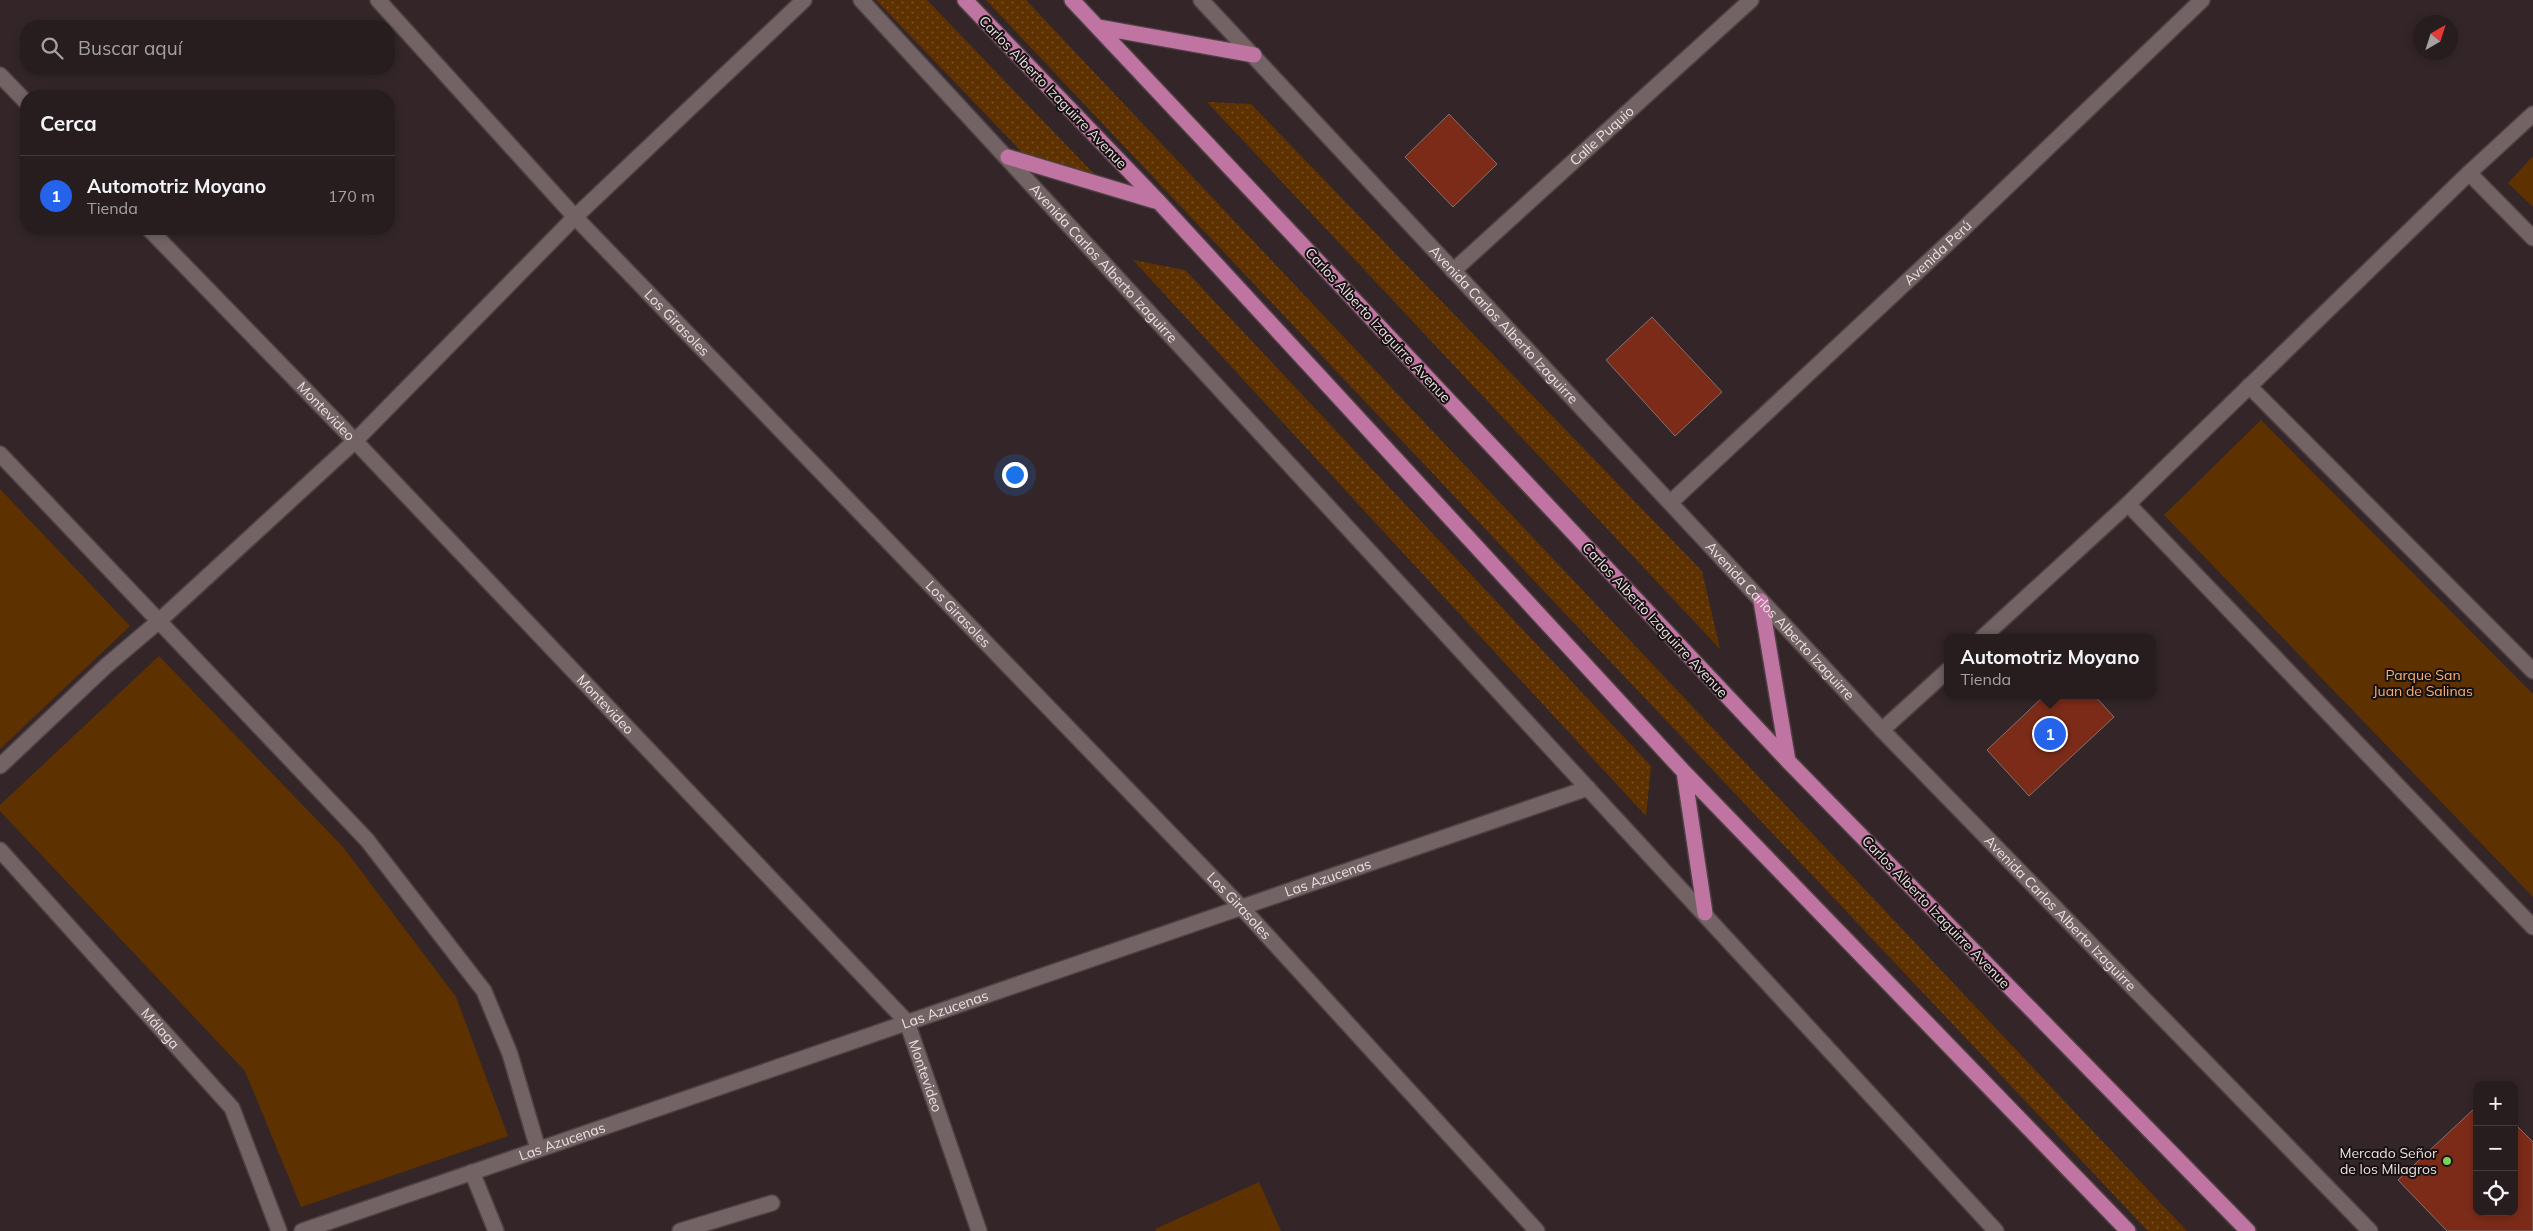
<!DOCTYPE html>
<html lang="es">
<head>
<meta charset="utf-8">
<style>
	body { margin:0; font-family:Mulish,sans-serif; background:#2f2527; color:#f1f3f6 }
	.controls { position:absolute; right:15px; bottom:15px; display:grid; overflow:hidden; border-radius:10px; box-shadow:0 2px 8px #0003 }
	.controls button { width:45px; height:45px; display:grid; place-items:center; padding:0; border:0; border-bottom:1px solid #433a3c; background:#271c1e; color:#f1f3f6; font:25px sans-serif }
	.compass { position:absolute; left:2413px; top:15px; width:45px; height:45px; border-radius:50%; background:#271c1e; box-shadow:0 2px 8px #0003; rotate:39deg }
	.you { position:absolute; left:1014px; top:474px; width:18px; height:18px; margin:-12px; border:4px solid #fff; border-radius:50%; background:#1a73e8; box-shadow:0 0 0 8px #1a73e833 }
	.badge { display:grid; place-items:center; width:32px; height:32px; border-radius:50%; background:#2563eb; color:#fff; font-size:16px; font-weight:700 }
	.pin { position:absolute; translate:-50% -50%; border:2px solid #fff; box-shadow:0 1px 5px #0006 }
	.popup { position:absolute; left:1944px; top:634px; width:212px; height:65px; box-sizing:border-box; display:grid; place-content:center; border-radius:10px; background:#271c1e; filter:drop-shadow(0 1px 4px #0005); font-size:16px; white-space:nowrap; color:#a4a1a4 }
	.popup b { font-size:19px; color:#f1f3f6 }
	.popup::after { content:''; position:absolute; left:50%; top:100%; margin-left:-10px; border:10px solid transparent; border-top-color:#271c1e }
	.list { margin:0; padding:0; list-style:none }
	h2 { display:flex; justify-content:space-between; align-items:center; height:65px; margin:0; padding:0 20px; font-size:21px }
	h2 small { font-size:16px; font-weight:400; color:#a4a1a4 }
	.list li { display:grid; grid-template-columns:32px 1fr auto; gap:15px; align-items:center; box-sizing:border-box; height:80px; padding:0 20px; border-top:1px solid #433a3c }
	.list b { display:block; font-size:19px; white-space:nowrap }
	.list p { margin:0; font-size:16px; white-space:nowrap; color:#a4a1a4 }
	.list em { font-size:16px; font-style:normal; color:#a4a1a4 }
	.icon { flex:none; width:28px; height:28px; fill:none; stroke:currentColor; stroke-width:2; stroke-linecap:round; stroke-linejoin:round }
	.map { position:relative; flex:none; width:2533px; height:1231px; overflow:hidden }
	.search { position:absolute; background:#271c1e; box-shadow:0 2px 8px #0003; left:20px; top:20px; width:375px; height:55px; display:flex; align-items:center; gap:12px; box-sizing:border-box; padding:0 18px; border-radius:20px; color:#a4a1a4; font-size:19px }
	.panel { position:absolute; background:#271c1e; box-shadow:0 2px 8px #0003; left:20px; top:90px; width:375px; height:145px; border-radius:20px }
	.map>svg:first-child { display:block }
</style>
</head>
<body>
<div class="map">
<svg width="2533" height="1231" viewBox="0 0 2533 1231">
	<defs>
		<pattern id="grass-dots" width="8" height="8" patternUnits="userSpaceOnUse" patternTransform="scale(1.25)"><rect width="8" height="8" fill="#5e3100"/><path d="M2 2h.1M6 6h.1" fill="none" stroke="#754f25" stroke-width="1.8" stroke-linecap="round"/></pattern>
	</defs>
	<rect width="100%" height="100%" fill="#342628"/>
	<path fill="url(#grass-dots)" d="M876,0H927L1097,177L1041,172Z
		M986,0H1026L2187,1231H2148Z
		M1207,102L1251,104L1702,571L1720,649Z
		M1133,260L1185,270L1651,766L1646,816Z"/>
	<path fill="#5e3100" d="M2533,156V207L2508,183Z
		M2261,420L2533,694V897L2164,515Z
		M0,489L130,626L0,749Z
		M159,656L343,847L456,997L508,1136L301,1207L245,1071L0,811V805Z
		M1259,1182L1281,1231H1156L1155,1229Z"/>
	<path fill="#7c2b19" stroke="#82726e" d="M1449,114L1497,164L1453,207L1405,157Z
		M1652,317L1722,392L1675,436L1606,360Z
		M2045,695H2094L2114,717L2029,796L1987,750Z
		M2477,1106V1212H2514V1123L2533,1142V1231H2447L2398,1180Z"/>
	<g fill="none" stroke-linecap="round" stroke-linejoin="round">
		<g stroke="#4d4143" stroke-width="18">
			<g id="minor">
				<path id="s1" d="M378,0L575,217L1242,908L1537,1231"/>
				<path id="s2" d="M861,0L1996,1231"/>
				<path id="s3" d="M1201,0L1882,730L2370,1231"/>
				<path d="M0,75L26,102"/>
				<path d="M2469,173L2533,238"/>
				<path id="s4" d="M149,229L355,441L907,1022L979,1231"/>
				<path id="s5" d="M1453,271L1751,0"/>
				<path d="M2249,386L2533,671"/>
				<path d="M0,454L367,840L484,991L510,1054L538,1149"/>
				<path id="s6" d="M1671,502L1961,231L2202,0"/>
				<path d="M2128,504L2533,927"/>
				<path d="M1982,638L2128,504L2469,173L2533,114"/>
				<path d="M1882,730L1948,670"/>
				<path d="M0,766L106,666L159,621L355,441L575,217L804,0"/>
				<path id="s7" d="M0,850L232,1108L279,1231"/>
				<path d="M472,1172L496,1231"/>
				<path id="s8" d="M302,1231L1588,788"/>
				<path d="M680,1231L772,1203"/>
			</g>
		</g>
		<g stroke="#4d4143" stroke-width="18">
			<path id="major" d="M965,0L1158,201L1684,772L2128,1231
				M1072,0L1788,761L2248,1231
				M1098,27L1254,55
				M1008,157L1155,201
				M1761,601L1788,761
				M1684,772L1705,913"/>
		</g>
		<use href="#minor" stroke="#736365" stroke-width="15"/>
		<use href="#major" stroke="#bf74a1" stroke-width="15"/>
	</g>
	<circle fill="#7dd154" stroke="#171112" stroke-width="2" cx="2447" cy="1161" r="5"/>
	<g text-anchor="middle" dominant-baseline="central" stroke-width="4" stroke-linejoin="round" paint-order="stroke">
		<g font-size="14" fill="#ebe1e2" stroke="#171112">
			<text transform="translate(1053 92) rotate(46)">Carlos Alberto Izaguirre Avenue</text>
			<text stroke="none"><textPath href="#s5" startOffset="201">Calle Puquio</textPath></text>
			<text stroke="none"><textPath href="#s6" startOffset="365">Avenida Perú</textPath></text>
			<text stroke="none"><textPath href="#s2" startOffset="358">Avenida Carlos Alberto Izaguirre</textPath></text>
			<text stroke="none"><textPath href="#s1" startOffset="440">Los Girasoles</textPath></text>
			<text transform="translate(1378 325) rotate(47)">Carlos Alberto Izaguirre Avenue</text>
			<text stroke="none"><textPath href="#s3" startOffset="444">Avenida Carlos Alberto Izaguirre</textPath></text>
			<text stroke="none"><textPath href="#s4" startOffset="254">Montevideo</textPath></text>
			<text stroke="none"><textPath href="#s1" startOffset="845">Los Girasoles</textPath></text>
			<text transform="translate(1655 620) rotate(47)">Carlos Alberto Izaguirre Avenue</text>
			<text stroke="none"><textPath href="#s3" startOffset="849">Avenida Carlos Alberto Izaguirre</textPath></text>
			<text stroke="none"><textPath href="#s4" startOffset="659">Montevideo</textPath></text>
			<text stroke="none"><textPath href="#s8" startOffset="1085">Las Azucenas</textPath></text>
			<text stroke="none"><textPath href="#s1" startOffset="1250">Los Girasoles</textPath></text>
			<text transform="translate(1936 912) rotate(46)">Carlos Alberto Izaguirre Avenue</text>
			<text stroke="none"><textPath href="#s3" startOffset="1254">Avenida Carlos Alberto Izaguirre</textPath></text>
			<text stroke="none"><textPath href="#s8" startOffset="680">Las Azucenas</textPath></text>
			<text stroke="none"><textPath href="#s7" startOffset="240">Málaga</textPath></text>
			<text stroke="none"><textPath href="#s4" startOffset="1154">Montevideo</textPath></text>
			<text stroke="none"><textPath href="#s8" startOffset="275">Las Azucenas</textPath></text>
		</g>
		<g font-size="14" fill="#fbb072" stroke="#171112">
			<text x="2423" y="675">Parque San<tspan x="2423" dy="16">Juan de Salinas</tspan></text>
		</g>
		<g font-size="14" fill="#ebe1e2" stroke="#171112" text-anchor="end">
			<text x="2437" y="1153">Mercado Señor<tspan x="2437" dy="16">de los Milagros</tspan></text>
		</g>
	</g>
</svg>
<div class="controls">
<button>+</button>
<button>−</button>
<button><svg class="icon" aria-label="locate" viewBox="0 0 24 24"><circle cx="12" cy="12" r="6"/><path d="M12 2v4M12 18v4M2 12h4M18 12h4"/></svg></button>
</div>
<svg class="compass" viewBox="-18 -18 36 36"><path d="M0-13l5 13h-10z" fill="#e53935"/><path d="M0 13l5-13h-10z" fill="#a4a1a4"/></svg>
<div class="you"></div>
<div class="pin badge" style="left:2050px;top:734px">1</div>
<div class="popup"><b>Automotriz Moyano</b>Tienda</div>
<div class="search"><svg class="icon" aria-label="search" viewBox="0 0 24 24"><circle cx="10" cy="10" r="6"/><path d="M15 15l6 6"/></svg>Buscar aquí</div>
<section class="panel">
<h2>Cerca<small></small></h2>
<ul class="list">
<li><span class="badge">1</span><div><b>Automotriz Moyano</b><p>Tienda</p></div><em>170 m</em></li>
</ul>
</section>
</div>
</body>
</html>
